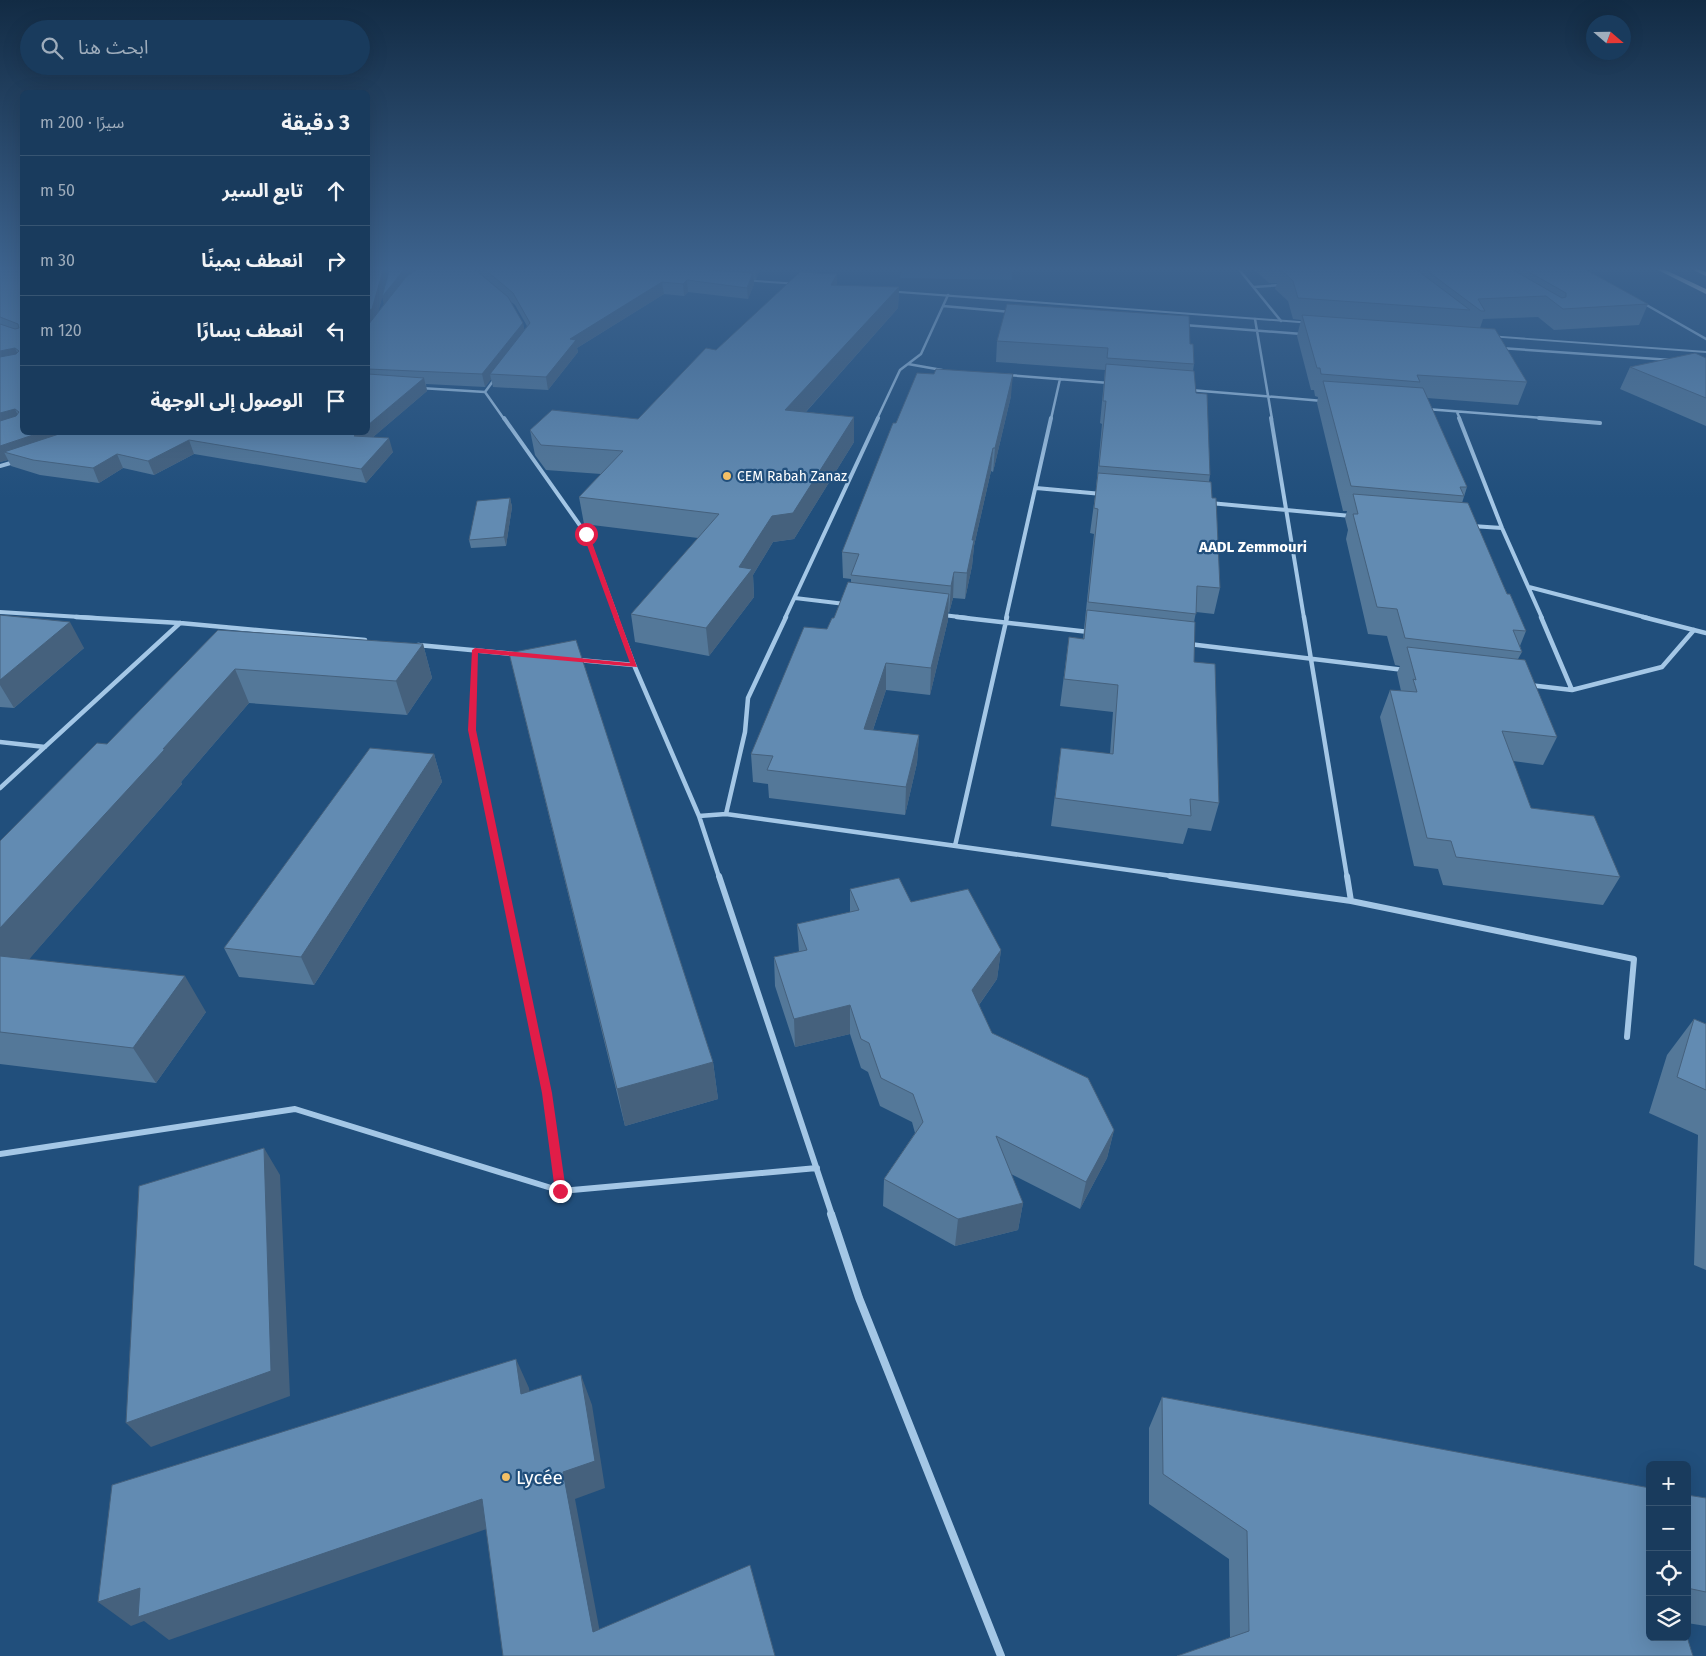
<!DOCTYPE html>
<html lang="ar">
<head>
<meta charset="utf-8">
<style>
	body { margin:0; font-family:"Fira Sans","Noto Sans Arabic",sans-serif; background:#264666; color:#f1f3f6; direction:rtl }
	.controls { position:absolute; right:15px; bottom:15px; display:grid; overflow:hidden; border-radius:8px; box-shadow:0 5px 20px #0002 }
	.controls button { width:45px; height:45px; display:grid; place-items:center; padding:0; border:0; border-bottom:1px solid #375572; background:#193b5d; color:#f1f3f6; font:25px sans-serif }
	.compass { position:absolute; left:1586px; top:15px; width:45px; height:45px; border-radius:50%; background:#193b5d; box-shadow:0 5px 20px #0002; rotate:110deg }
	.stop { position:absolute; width:15px; height:15px; margin:-11px; border:4px solid #e11d48; border-radius:50%; background:#fff }
	.stop.end { background:#e11d48; border-color:#fff; box-shadow:0 1px 5px #0008 }
	.list { margin:0; padding:0; list-style:none }
	h2 { display:flex; justify-content:space-between; align-items:center; height:65px; margin:0; padding:0 20px; font-size:21px }
	h2 small { font-size:16px; font-weight:400; color:#9fadbc }
	.list li { display:grid; grid-template-columns:32px 1fr auto; gap:15px; align-items:center; box-sizing:border-box; height:70px; padding:0 20px; border-top:1px solid #375572 }
	.list b { display:block; font-size:19px; white-space:nowrap }
	.list em { font-size:16px; font-style:normal; color:#9fadbc }
	.icon { flex:none; width:28px; height:28px; fill:none; stroke:currentColor; stroke-width:2; stroke-linecap:round; stroke-linejoin:round }
	.map { position:relative; flex:none; width:1706px; height:1656px; overflow:hidden; direction:ltr }
	.search { position:absolute; background:#193b5d; box-shadow:0 5px 20px #0002; left:20px; top:20px; width:350px; height:55px; display:flex; align-items:center; gap:12px; box-sizing:border-box; padding:0 18px; border-radius:28px; color:#9fadbc; font-size:19px }
	.panel { position:absolute; background:#193b5d; box-shadow:0 5px 20px #0002; left:20px; top:90px; width:350px; height:345px; border-radius:8px; direction:rtl }
	.map>svg:first-child { display:block }
</style>
</head>
<body>
<div class="map">
<svg width="1706" height="1656" viewBox="0 0 1706 1656">
	<rect width="100%" height="100%" fill="#214f7c"/>
	<path fill="#346a9a" d="M902,267H1011L1012,280L900,278Z"/>
	<g fill="none" stroke-linecap="round" stroke-linejoin="round">
		<path stroke="#a4c7e6" stroke-width="2.5" d="M1237,267L1281,321
			M1254,287L1281,285
			M1643,303L1706,339
			M943,306L1011,312
			M1255,319L1272,419
			M1184,325L1302,334
			M1500,348L1671,360
			M908,364L942,370
			M1008,375L1109,383
			M496,377L485,392L504,419
			M420,388L485,392
			M1190,390L1323,401
			M1426,409L1555,419
			M1457,412L1460,419
			M877,419L900,370L921,354L948,295
			M1051,419L1060,379"/>
		<path stroke="#a4c7e6" stroke-width="4" d="M504,418L586,534L617,618
			M1271,418L1304,618
			M1459,418L1502,528L1542,618
			M1539,418L1600,423
			M0,466L14,462
			M1036,488L1102,494
			M1210,503L1351,516
			M1472,526L1502,528
			M1529,587L1648,618
			M795,598L845,604
			M0,612L96,618
			M943,615L968,618
			M785,618L878,418
			M1006,618L1051,418"/>
		<path stroke="#a4c7e6" stroke-width="4.5" d="M76,617L180,623L365,640
			M616,617L634,665L699,816L719,877
			M786,617L748,698L745,732L726,814L1179,877
			M957,617L1089,632
			M1304,617L1347,877
			M1643,617L1706,633
			M1189,644L1404,670
			M418,645L514,654
			M475,650L472,730L502,877
			M578,660L634,665
			M1529,685L1572,690L1541,617
			M1572,690L1662,667L1694,630
			M0,742L45,747
			M0,788L180,623
			M699,816L726,814
			M955,846L1007,617"/>
		<path stroke="#a4c7e6" stroke-width="6" d="M502,876L547,1093L561,1191
			M719,876L832,1215
			M1170,876L1351,901L1634,959L1627,1037
			M1347,876L1351,901
			M0,1154L295,1109L561,1191L817,1168"/>
		<path stroke="#a4c7e6" stroke-width="8" d="M831,1214L859,1298L1001,1656"/>
		<path fill="#a4c7e6" fill-rule="evenodd" d="M742,279L799,283L801,284L799,285L741,281Z
			M887,290L1312,322L1314,323L1312,324L885,292Z
			M1488,335L1706,351V353L1490,337H1488Z"/>
		<path fill="#f2f8fe" fill-rule="evenodd" d="M1652,267H1659L1706,289V294Z
			M1687,267H1695L1706,272V276Z"/>
	</g>
	<path fill="#547899" fill-rule="evenodd" d="M0,267H22V432H368V267L389,271L378,312L384,304L390,267H761L756,280H754V284L748,299L688,292L684,296L664,294L577,348L578,352L548,390L493,387L491,379L485,387L426,384L427,391L373,437L393,452L366,483L194,454L154,475L123,468L99,483L40,475L11,466L8,460L0,462ZM510,301L515,305L527,326L524,330L523,323Z
		M1251,267H1581L1648,304L1639,325L1554,330L1538,317L1483,319L1480,328L1527,382L1518,405L1427,398L1467,487L1462,503L1526,631L1520,646L1522,652L1518,659L1557,737L1543,765L1513,761L1531,808L1620,877L1603,905L1443,885L1438,869L1414,866L1380,717L1390,690L1401,691L1397,673L1400,666L1395,665L1387,636L1368,634L1346,539L1348,530L1345,518L1347,511H1343L1317,403L1318,397L1315,396L1314,390H1311L1297,336L1301,320L1293,319L1288,301L1275,289L1277,283H1269Z
		M837,274V286L899,287L898,308L806,412L854,417V442L794,539L773,542L753,575L754,597L709,656L635,642L631,614L698,538L584,524L579,497L601,474L546,470L535,455L530,430L638,419L716,350Z
		M997,341L1190,344L1194,364L1193,371L1196,393L1210,475L1209,482L1212,498L1220,588L1214,614L1196,612L1194,622V662L1219,803L1211,831L1188,828L1183,844L1051,826L1061,748L1110,754L1113,712L1060,706L1069,637L1083,639L1084,629L1094,534L1090,533L1096,489L1102,424L1100,423L1105,370L996,362Z
		M1706,358V426L1620,389L1630,367Z
		M1011,396L993,472L991,471L974,546L972,566L965,599L953,598L949,613L948,612V620L930,695L886,690L873,730L919,735L917,763L905,815L769,798L768,784L753,782L751,754L834,618L851,582V579L843,578L842,552L896,423Z
		M510,498L512,507L506,546L471,548L469,540Z
		M0,615L84,648L14,708L0,707Z
		M218,630L423,644L432,678L407,715L249,703L181,782L182,784L29,959L206,1012L156,1083L0,1064V841L107,744Z
		M509,653L713,1062L718,1099L625,1126Z
		M434,754L442,782L314,985L239,977L224,948Z
		M850,889L911,902L1001,950L997,979L979,1005L992,1033L1114,1130L1107,1158L1080,1209L1011,1174L1023,1203L1018,1230L955,1246L883,1206L884,1179L915,1133L912,1122L880,1106L868,1072L861,1068L850,1034L795,1047L775,986L774,957L799,952L797,924L850,912Z
		M1694,1019L1706,1024V1270L1694,1265L1698,1135L1649,1113L1667,1055Z
		M1162,1397L1650,1488L1230,1638L1229,1559L1149,1504V1428Z
		M1687,1495L1706,1498V1626L1687,1623Z"/>
	<path fill="#45617d" d="M384,267H389V271L376,321L368,332V310Z
		M410,267H428L385,309L382,297L402,272Z
		M756,267H761L756,280L755,268Z
		M753,273L754,284L748,299L747,288Z
		M837,274V295L831,285Z
		M687,280L688,292L684,296L683,284Z
		M662,282L664,294L577,348L578,352L548,390L546,377L570,339Z
		M899,287L898,308L786,434L785,410Z
		M523,323L525,336L490,374L491,379L485,387L482,374Z
		M15,348L21,361L0,365V351Z
		M1013,374L1011,396L993,472L995,448Z
		M424,378L427,391L358,450L354,436L358,432H368V425Z
		M15,409L21,422L0,429V413Z
		M854,417V442L794,539L773,542L753,575L754,597L709,656L706,628L739,567L772,516Z
		M42,432H91L4,452L8,460L0,462V446Z
		M389,438L393,452L366,483L361,469Z
		M189,440L194,454L154,475L148,461Z
		M993,448L991,471L974,546L972,566L965,599L967,573L972,540Z
		M117,454L123,468L99,483L93,468Z
		M510,498L512,507L506,546L504,537Z
		M954,572L953,598L949,613L951,586Z
		M949,594L948,620L930,695L931,668Z
		M70,622L84,648L14,708L0,685V680Z
		M423,644L432,678L407,715L396,681Z
		M886,663V690L864,757V729Z
		M235,669L249,703L181,782L182,784L3,989L0,985V928Z
		M919,735L917,763L905,815L906,787Z
		M434,754L442,782L314,985L301,957Z
		M1001,950L997,979L969,1019L972,990Z
		M185,976L206,1012L156,1083L133,1048Z
		M850,1005V1034L795,1047L794,1019Z
		M713,1062L718,1099L625,1126L617,1089Z
		M1114,1130L1107,1158L1080,1209L1086,1182Z
		M264,1148L280,1175L290,1396L151,1447L126,1423Z
		M1023,1203L1018,1230L955,1246L958,1219Z
		M516,1359L529,1388L534,1423L521,1394Z
		M581,1375L592,1405L605,1488L575,1499L604,1654L593,1632L563,1472Z
		M482,1499L498,1525L169,1640L144,1621L131,1626L98,1602L140,1588Z"/>
	<path fill="#628bb2" stroke="#45617d" d="M0,267H22V432H42L0,446V421L16,416L19,412L15,409L0,413V357L16,354L19,351L15,348L0,351V324L15,329L19,328L18,324L0,317Z
		M368,267H384L372,309L368,310Z
		M390,267H410L402,272L382,297Z
		M419,267H472L508,297L523,323L482,374L368,369V325L406,277Z
		M482,267H667L753,273L747,288L687,280L683,284L662,282L570,339L576,340L546,377L490,374L530,323L513,293Z
		M735,267H756L755,268Z
		M1319,267H1413L1470,310L1298,298L1293,281L1280,269Z
		M1422,267H1508L1562,298L1566,297V293L1520,267H1581L1648,304L1563,309L1546,296L1478,299L1485,311H1481Z
		M800,272L837,274L831,285L899,287L785,410L854,417L793,513L772,516L739,567L752,569L706,628L631,614L719,514L579,497L623,451L541,445L530,430L552,410L638,419L706,348L716,350Z
		M1007,304L1189,316L1190,344H1193L1194,364L1107,358L1108,348L997,341Z
		M1302,315L1495,329L1527,382L1417,375L1420,382L1321,374L1320,368H1317Z
		M1695,353L1706,358V398L1630,367Z
		M1106,364L1194,371L1196,393L1207,394L1210,475L1099,466L1106,401H1103Z
		M936,369L1013,374L995,448H993L972,540H974L967,573L954,572L951,586L851,575L859,554L842,552L893,423H896L917,373L934,374Z
		M368,374L424,378L368,425Z
		M1323,381L1423,388L1467,487H1460L1464,496L1351,486Z
		M65,432H358L354,436L389,438L361,469L189,440L148,461L117,454L93,468L33,460L4,452Z
		M1098,473L1211,482L1212,498H1216L1220,588L1197,586L1196,614L1088,602L1098,509L1094,508Z
		M1353,494L1468,503L1507,594H1510L1526,631L1513,630L1522,652L1405,638L1397,609L1377,607L1353,514H1358Z
		M510,498L504,537L469,540L477,501Z
		M848,582L949,594L931,668L886,663L864,729L919,735L906,787L767,770L773,756L751,754L804,627L827,629L832,618H834Z
		M1087,610L1195,622L1194,662L1215,664L1219,803L1190,799L1191,816L1055,798L1061,748L1113,754L1118,685L1064,679L1069,637L1084,639Z
		M0,615L70,622L0,680Z
		M218,630L423,644L396,681L235,669L163,749H165L0,928V841L97,743L107,744Z
		M576,640L713,1062L617,1089L509,653Z
		M1407,647L1525,660L1557,737L1502,731L1531,808L1594,816L1620,877L1456,857L1451,841L1427,838L1390,690L1417,692L1413,679L1416,680Z
		M370,748L434,754L301,957L224,948Z
		M899,878L911,902L968,889L1001,950L972,990L992,1033L1088,1078L1114,1130L1086,1182L996,1136L1023,1203L958,1219L884,1179L923,1122L913,1094L881,1078L869,1043L861,1039L850,1005L794,1019L774,957L807,950L797,924L859,910L850,889Z
		M0,956L185,976L133,1048L0,1032Z
		M1694,1019L1706,1024V1090L1677,1077Z
		M264,1148L271,1371L126,1423L139,1186Z
		M516,1359L521,1394L581,1375L595,1461L563,1472L593,1632L750,1565L775,1656H503L482,1499L138,1617L140,1588L98,1602L112,1485Z
		M1162,1397L1650,1488V1637H1687L1693,1656H1177L1249,1631L1247,1531L1163,1474Z
		M1687,1495L1706,1498V1592L1687,1588Z"/>
	<linearGradient id="sky" x2="0" y2="1"><stop stop-color="#122b44"/><stop offset="0.54" stop-color="#3d638e"/><stop offset="1" stop-color="#3d638e" stop-opacity="0"/></linearGradient>
	<rect width="1706" height="498" fill="url(#sky)"/>
	<path fill="#e11d48" d="M586,532L589,534L637,667L478,653L476,730L552,1093L566,1191L564,1194L560,1196L557,1194L555,1191L542,1093L468,730L472,650L475,648L630,663L583,534Z"/>
	<g fill="#f3c066" stroke="#214f7c" stroke-width="2">
		<circle cx="727" cy="476" r="5"/>
		<circle cx="506" cy="1477" r="5"/>
	</g>
	<g text-anchor="middle" dominant-baseline="central" stroke-width="4.5" stroke-linejoin="round" paint-order="stroke">
		<g font-size="14" fill="#fff" stroke="#214f7c" text-anchor="start">
			<text x="737" y="476">CEM Rabah Zanaz</text>
		</g>
		<g font-size="15" font-weight="bold" fill="#fff" stroke="#214f7c">
			<text x="1253" y="547">AADL Zemmouri</text>
		</g>
		<g font-size="19" fill="#fff" stroke="#214f7c" text-anchor="start">
			<text x="516" y="1477">Lycée</text>
		</g>
	</g>
</svg>
<div class="controls">
<button>+</button>
<button>−</button>
<button><svg class="icon" aria-label="locate" viewBox="0 0 24 24"><circle cx="12" cy="12" r="6"/><path d="M12 2v4M12 18v4M2 12h4M18 12h4"/></svg></button>
<button><svg class="icon" aria-label="layers" viewBox="0 0 24 24"><path d="M12 4l9 5-9 5-9-5zM3 14l9 5 9-5"/></svg></button>
</div>
<svg class="compass" viewBox="-18 -18 36 36"><path d="M0-13l5 13h-10z" fill="#e53935"/><path d="M0 13l5-13h-10z" fill="#9fadbc"/></svg>
<div class="stop" style="left:586px;top:534px"></div>
<div class="stop end" style="left:560px;top:1191px"></div>
<div class="search"><svg class="icon" aria-label="search" viewBox="0 0 24 24"><circle cx="10" cy="10" r="6"/><path d="M15 15l6 6"/></svg>ابحث هنا</div>
<section class="panel">
<h2>3 دقيقة<small>سيرًا · 200 m</small></h2>
<ul class="list">
<li><svg class="icon" aria-label="ahead" viewBox="0 0 24 24"><path d="M12 20V5M6 11l6-6 6 6"/></svg><div><b>تابع السير</b></div><em>50 m</em></li>
<li><svg class="icon" aria-label="right" viewBox="0 0 24 24"><path d="M7 20v-9h11M14 6l5 5-5 5"/></svg><div><b>انعطف يمينًا</b></div><em>30 m</em></li>
<li><svg class="icon" aria-label="left" viewBox="0 0 24 24"><path d="M17 20v-9H6M10 6l-5 5 5 5"/></svg><div><b>انعطف يسارًا</b></div><em>120 m</em></li>
<li><svg class="icon" aria-label="arrive" viewBox="0 0 24 24"><path d="M6 21V4h12l-3 4 3 4H6"/></svg><div><b>الوصول إلى الوجهة</b></div></li>
</ul>
</section>
</div>
</body>
</html>
